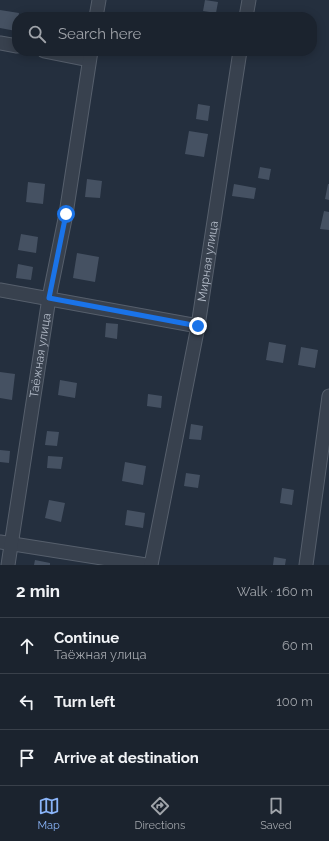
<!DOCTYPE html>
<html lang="en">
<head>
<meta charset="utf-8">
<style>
	body { margin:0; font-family:Raleway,sans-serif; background:#242b36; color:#f1f3f6 }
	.stop { position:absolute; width:12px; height:12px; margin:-9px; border:3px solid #1a73e8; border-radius:50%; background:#fff }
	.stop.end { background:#1a73e8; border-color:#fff; box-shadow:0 1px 4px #0008 }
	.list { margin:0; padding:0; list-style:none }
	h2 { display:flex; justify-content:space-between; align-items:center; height:52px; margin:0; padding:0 16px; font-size:17px }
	h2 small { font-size:13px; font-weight:400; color:#a0a4aa }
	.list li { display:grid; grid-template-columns:26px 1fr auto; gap:12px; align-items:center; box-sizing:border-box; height:56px; padding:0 16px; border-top:1px solid #39404a }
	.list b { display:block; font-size:15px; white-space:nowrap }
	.list p { margin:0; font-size:13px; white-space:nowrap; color:#a0a4aa }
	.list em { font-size:13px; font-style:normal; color:#a0a4aa }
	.icon { flex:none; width:22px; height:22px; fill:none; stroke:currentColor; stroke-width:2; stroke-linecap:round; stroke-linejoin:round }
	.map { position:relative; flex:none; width:329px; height:565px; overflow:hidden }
	.search { position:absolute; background:#1b232e; box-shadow:0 2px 10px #0003; left:12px; right:12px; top:12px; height:44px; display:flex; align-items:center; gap:10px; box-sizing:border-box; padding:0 14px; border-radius:16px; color:#a0a4aa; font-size:15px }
	.sheet { height:220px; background:#1b232e }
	nav { display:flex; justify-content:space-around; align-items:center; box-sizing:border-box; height:56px; border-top:1px solid #39404a; background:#1b232e; font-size:11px; color:#a0a4aa }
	nav a { display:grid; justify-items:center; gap:2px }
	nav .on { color:#8ab4f8 }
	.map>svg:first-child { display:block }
</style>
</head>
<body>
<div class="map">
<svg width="329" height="565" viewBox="0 0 329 565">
	<rect width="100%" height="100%" fill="#242f3e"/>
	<path fill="#455162" d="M205,0L218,2L216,13L203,11Z
		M0,10L19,13L16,31L0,28Z
		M198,104L210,106L208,121L196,119Z
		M189,131L208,134L204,157L185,154Z
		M260,167L271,169L269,180L258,178Z
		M87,179L102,181L100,198L85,197Z
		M28,182L45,184L43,204L26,202Z
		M234,184L256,188L254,199L232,196Z
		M328,184H329V200L325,199Z
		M324,211L329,212V230L320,229Z
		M21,234L38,237L36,253L18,250Z
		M77,253L99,257L95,282L73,278Z
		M18,264L33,267L31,280L16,278Z
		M106,323L118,324L117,339L105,337Z
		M269,342L286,345L283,363L266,360Z
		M301,347L318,350L315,368L298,365Z
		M0,372L15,374L12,400L0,398Z
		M60,380L77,383L75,398L58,395Z
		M148,394L162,396L161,408L147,406Z
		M191,424L203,426L201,440L189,439Z
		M47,431L59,432L57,446L45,445Z
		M0,450L10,451L9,463L0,462Z
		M48,456L63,457L61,469L47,468Z
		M125,462L146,466L143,485L122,481Z
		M186,473L200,475L198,488L184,486Z
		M282,488L294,490L292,505L280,503Z
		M49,500L65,503L61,522L45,518Z
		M127,510L145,513L143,528L125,525Z
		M274,557L286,559L285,565H273Z
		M35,560L50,563V565H34Z"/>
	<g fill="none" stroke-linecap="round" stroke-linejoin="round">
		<g stroke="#565f6c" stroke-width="15">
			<g id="minor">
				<path d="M96,17L99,0"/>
				<path d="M246,17L249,0"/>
				<path d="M0,43L17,46"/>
				<path d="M44,51L89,60"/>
				<path d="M0,290L198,326"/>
				<path d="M0,542L146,565"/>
				<path id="s1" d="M8,565L49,298L66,214L91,51"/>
				<path id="s2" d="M151,565L198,326L240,51"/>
				<path d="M306,565L329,396"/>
			</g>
		</g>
		<use href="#minor" stroke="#38414e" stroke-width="13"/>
	</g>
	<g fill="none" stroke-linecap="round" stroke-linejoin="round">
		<path stroke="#1a73e8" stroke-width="5" d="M66,214L49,298L198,326"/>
	</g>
	<g text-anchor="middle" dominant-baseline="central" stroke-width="3.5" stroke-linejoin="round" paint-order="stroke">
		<g font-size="12" fill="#b4bcc9" stroke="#1d2633">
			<text stroke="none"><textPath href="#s2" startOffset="309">Мирная улица</textPath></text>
			<text stroke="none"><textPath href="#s1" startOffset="212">Таёжная улица</textPath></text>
		</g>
	</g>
</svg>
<div class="stop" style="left:66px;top:214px"></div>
<div class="stop end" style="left:198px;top:326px"></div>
<div class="search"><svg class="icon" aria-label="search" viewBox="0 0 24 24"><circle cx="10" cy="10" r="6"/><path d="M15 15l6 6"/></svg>Search here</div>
</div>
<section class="sheet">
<h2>2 min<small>Walk · 160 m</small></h2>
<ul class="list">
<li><svg class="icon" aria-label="ahead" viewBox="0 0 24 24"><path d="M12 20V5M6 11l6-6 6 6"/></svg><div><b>Continue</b><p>Таёжная улица</p></div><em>60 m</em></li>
<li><svg class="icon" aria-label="left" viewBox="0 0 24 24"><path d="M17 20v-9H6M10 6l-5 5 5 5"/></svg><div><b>Turn left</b></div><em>100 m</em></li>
<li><svg class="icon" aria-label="arrive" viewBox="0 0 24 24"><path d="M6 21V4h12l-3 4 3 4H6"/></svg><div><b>Arrive at destination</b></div></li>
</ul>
</section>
<nav>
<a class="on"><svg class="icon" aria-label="map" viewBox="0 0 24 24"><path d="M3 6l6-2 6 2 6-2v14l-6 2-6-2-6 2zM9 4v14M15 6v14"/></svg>Map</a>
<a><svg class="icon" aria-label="directions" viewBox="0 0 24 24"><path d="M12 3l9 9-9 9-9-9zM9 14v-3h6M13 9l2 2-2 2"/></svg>Directions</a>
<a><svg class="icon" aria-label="saved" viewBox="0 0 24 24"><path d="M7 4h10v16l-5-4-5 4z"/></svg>Saved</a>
</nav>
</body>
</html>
